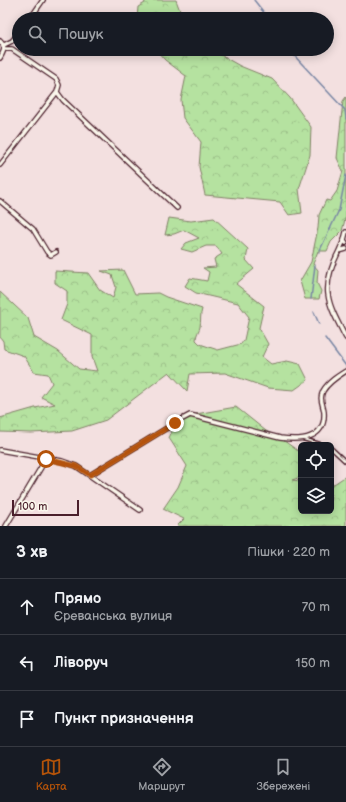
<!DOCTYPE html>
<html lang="uk">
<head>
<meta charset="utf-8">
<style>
	body { margin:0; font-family:"Balsamiq Sans",sans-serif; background:#20242c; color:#f1f3f6 }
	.controls { position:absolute; right:12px; bottom:12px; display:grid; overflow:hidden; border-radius:6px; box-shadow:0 2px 10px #0003 }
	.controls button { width:36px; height:36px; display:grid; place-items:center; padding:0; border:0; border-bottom:1px solid #363941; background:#171b24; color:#f1f3f6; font:20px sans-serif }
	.scale { position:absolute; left:12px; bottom:10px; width:67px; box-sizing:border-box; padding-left:4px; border:2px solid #4a1f2b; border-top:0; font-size:11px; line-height:14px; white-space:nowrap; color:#4a1f2b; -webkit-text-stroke:3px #fbf7ec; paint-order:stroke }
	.stop { position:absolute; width:12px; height:12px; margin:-9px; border:3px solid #b45309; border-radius:50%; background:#fff }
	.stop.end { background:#b45309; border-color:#fff; box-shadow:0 1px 4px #0008 }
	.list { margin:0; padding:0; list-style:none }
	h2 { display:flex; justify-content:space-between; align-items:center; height:52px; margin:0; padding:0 16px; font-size:17px }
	h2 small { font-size:13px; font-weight:400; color:#9ea1a6 }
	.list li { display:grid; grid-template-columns:26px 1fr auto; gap:12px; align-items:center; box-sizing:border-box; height:56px; padding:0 16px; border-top:1px solid #363941 }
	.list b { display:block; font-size:15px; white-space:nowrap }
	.list p { margin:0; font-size:13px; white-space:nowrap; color:#9ea1a6 }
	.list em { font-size:13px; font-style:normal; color:#9ea1a6 }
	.icon { flex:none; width:22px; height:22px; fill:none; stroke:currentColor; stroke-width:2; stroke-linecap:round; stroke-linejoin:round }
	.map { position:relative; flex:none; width:346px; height:526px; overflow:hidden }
	.search { position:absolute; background:#171b24; box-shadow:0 2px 10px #0003; left:12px; right:12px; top:12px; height:44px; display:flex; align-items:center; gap:10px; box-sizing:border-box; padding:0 14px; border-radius:22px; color:#9ea1a6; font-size:15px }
	.sheet { height:220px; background:#171b24 }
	nav { display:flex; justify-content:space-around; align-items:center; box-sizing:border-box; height:56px; border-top:1px solid #363941; background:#171b24; font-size:11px; color:#9ea1a6 }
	nav a { display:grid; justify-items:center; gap:2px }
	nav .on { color:#b45309 }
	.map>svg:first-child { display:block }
</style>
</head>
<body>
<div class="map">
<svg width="346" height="526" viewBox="0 0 346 526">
	<defs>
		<pattern id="forest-crowns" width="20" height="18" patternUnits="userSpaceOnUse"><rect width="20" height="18" fill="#b5e2a0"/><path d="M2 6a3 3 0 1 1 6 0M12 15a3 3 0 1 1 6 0" fill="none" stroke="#9dc18a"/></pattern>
	</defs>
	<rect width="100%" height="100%" fill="#f3e0e0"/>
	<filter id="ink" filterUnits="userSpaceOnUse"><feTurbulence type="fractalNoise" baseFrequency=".025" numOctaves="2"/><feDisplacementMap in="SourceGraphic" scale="8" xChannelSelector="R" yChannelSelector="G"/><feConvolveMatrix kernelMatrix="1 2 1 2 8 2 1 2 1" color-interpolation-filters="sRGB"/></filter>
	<g filter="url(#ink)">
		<path fill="url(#forest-crowns)" stroke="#808066" d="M144,0H176L183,19H137L138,7L145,3Z
			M155,49H216L217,53L240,66L272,79L290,98L311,127L310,155L299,189L302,213L289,215L280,202L205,195L199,167L201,142L183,118L181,100L186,76L165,60Z
			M346,97V216L342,231L331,242L327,251H318L313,264L318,270L317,283L321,291L319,299H305L300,281L311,262L318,228L319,215L326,200L330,201L337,191L343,171L337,158L343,101Z
			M169,218L191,221L214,218L248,249L246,260L254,269L236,284L264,306L259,328L268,344L262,357L271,364L287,361L300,364L308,380L294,390L268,388L225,373L190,374L187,391L169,372L106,420L72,431L31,433L0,432V418L35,408L55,404L41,397L52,383L48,374L34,372L24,356L4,349L3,341L0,337V292L28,318L34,337L58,351L79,369L97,371L92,357V335L61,320L67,304V291L55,283V271L88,273L100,290L113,298L116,287L112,275L101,271L123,270L135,294L158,293L166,297L202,309C200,315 201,321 200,327C199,331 196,334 196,340L200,344L218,350L241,344L244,340L249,317L238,303L196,293L185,286L190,278L207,281L209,272L203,268L216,267L214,259L222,254L216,246H206L192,252L181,249L186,243L199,238L184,230L174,234L165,235Z
			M236,407L266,431L280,438L301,453V477L292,480L301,481V511H331V486L346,476V526H177L184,519L163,509L178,487L187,466L169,438L176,422L190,415Z"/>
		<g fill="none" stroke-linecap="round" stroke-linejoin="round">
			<path stroke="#7986a4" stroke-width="1.5" d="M254,0L269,19
				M288,49L345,110L346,119
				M319,252L339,210L346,175
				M311,299L315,265
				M314,312L319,324
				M325,338L346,366"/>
			<g stroke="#4a1f2b" stroke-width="5">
				<path id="service" d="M303,439L323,445
					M331,448L346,462"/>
			</g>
			<g stroke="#4a1f2b" stroke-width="6">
				<path id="minor" d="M30,19L43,0
					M0,41C6,47 4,51 0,58
					M4,45L12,41L19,32
					M5,49H12L56,79L59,85L57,92L63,100L177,208
					M0,165L57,92
					M0,201L33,229L47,252L51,255L56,252
					M346,232L344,240L346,243
					M346,249L339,251C319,290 328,303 346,338
					M339,251L344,240
					M0,450L62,461L76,466L140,510
					M90,475L175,423L190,415L280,438C301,441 326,439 324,412C323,404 319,399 323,391C328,382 338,376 346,371
					M6,526L46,459"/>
			</g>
			<use href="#service" stroke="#fbf7ec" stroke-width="2"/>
			<use href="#minor" stroke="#fbf7ec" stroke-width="3.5"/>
		</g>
	</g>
	<g fill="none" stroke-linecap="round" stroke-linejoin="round" filter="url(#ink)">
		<path stroke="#b45309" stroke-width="5" d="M46,459L76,466L90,475L175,423"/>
	</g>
</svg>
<div class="controls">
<button><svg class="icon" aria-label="locate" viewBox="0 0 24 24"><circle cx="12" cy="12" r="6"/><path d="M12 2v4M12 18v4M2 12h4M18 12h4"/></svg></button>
<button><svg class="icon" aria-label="layers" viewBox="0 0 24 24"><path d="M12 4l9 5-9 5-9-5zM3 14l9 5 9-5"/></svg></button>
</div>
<div class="scale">100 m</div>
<div class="stop" style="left:46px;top:459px"></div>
<div class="stop end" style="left:175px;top:423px"></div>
<div class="search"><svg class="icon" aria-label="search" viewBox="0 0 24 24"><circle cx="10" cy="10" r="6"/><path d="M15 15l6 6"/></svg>Пошук</div>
</div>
<section class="sheet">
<h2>3 хв<small>Пішки · 220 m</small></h2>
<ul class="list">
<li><svg class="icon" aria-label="ahead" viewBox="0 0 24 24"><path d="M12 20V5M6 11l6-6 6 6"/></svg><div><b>Прямо</b><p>Єреванська вулиця</p></div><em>70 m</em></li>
<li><svg class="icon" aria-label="left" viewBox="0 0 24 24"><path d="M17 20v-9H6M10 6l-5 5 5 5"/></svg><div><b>Ліворуч</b></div><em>150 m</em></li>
<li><svg class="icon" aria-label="arrive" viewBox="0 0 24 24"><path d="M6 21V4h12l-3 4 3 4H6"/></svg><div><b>Пункт призначення</b></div></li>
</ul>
</section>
<nav>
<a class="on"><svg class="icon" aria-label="map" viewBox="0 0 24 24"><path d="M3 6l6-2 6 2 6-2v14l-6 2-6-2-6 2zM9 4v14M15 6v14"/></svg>Карта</a>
<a><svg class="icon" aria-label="directions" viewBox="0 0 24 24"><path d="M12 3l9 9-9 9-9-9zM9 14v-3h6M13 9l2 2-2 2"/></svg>Маршрут</a>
<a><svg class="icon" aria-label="saved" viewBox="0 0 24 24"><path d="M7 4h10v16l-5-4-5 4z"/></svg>Збережені</a>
</nav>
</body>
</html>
